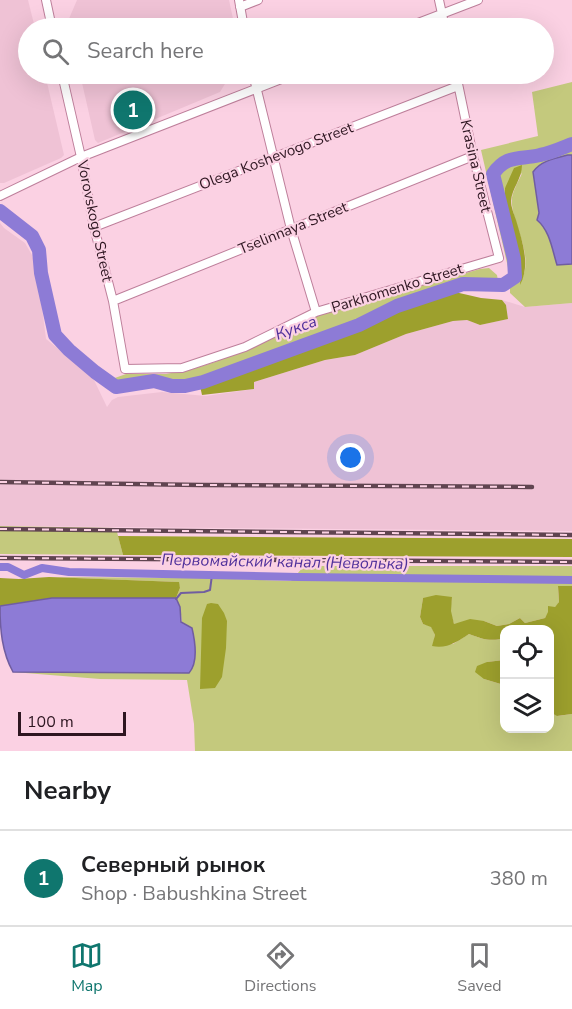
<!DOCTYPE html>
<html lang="en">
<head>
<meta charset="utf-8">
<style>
	body { margin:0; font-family:"Nunito Sans",sans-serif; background:#f2f2f2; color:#202124 }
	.controls { position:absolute; right:18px; bottom:18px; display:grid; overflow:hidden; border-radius:12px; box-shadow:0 6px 24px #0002 }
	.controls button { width:54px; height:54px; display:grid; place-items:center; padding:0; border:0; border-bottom:2px solid #e0e0e0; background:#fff; color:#202124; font:30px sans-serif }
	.scale { position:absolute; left:18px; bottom:15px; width:108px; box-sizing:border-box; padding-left:6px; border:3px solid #2e1621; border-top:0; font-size:16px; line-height:21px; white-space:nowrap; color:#2e1621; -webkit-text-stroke:4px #fbd1e3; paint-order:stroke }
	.you { position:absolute; left:351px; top:458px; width:21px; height:21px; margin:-15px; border:4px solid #fff; border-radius:50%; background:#1a73e8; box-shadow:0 0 0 9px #1a73e833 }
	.badge { display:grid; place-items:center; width:39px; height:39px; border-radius:50%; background:#0f766e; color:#fff; font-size:20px; font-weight:700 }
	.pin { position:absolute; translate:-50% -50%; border:3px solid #fff; box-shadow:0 2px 6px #0006 }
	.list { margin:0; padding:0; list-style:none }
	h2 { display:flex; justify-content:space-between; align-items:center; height:78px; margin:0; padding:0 24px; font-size:26px }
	h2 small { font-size:20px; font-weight:400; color:#757577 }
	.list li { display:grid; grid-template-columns:39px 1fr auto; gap:18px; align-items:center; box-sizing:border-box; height:96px; padding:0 24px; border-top:2px solid #e0e0e0 }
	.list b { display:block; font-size:22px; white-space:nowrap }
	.list p { margin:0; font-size:20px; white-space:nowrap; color:#757577 }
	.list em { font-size:20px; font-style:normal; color:#757577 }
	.icon { flex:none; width:33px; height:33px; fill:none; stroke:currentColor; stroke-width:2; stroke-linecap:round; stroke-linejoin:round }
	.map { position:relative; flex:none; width:572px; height:751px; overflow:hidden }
	.search { position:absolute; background:#fff; box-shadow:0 6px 24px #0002; left:18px; right:18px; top:18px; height:66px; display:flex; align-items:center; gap:15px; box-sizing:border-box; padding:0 21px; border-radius:33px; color:#757577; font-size:22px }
	.sheet { height:174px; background:#fff }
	nav { display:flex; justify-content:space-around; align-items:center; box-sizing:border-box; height:84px; border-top:2px solid #e0e0e0; background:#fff; font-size:16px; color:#757577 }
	nav a { display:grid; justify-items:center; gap:3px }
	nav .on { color:#0f766e }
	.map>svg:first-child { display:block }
</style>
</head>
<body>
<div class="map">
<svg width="572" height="751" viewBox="0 0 572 751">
	<rect width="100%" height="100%" fill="#fbd1e3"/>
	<path fill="#efc2d5" d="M0,0H28L35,28H28V74H45L64,155L61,158L4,183H0Z
		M77,0H229L235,28H70L68,21Z
		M80,74H231L220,92L98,143L95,140Z
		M0,223L4,228L25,243L32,255L38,277L46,339L85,370L94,380L107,407L112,400L118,397L162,392L206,396L254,389V382L325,360L355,355L406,334L453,321L467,320L480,325L508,319L506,305L502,300L525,307L572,303V531L0,526Z"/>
	<path fill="#c4c97d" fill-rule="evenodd" d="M572,82V155H568L533,172L539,213L543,224L549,236L557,265L572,264V303L525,307L510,293V276L481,150L538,136L532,92ZM522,173C518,183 510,194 512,205C515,230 535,258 520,283L521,269L505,188Z
		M489,268L497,275L498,281L460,282L390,306L353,324L198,380L171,382L155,378L117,384L112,379L126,374H166L193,369L215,362L319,315L480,269Z
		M0,526L116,528L123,555L0,554Z
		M304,566H572V586H558C558,589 559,600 559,602C557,607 548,612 545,618L525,623L520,618L509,624L497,626L484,621L454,624L450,611L452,597L423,598L420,617L423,624L431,626L435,635L433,646L453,644L469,634C482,639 491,642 504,638V660L487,662L484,679L504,685V728H550V712L558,716L572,714V751H195L194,724L187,680L100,679L13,672L189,673L180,607L176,598L180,588L178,582L49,577L206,578L291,581Z"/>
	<path fill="#9da02d" d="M522,165C522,179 512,188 511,201C511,207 514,214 516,220C522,241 531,264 520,285L521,269L505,202V188L514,168Z
		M455,292L481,298L502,300L506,305L508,319L480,325L467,320L453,321L406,334L355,355L325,360L254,382V389L202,395L200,386L322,344L399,309Z
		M118,536L572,539V557L123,555Z
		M49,577L179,582L180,588L176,598H52L0,606V578L19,579Z
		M558,586H572V714L557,716L550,712V630H504V638C491,642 482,639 469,634C457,642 447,649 432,646L435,635L431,627L423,624L420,617L423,598L436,595L452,597L451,611L454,624L470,619L484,621L497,626L509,624L520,618L525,623L545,618L548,612V606L555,607L559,602Z
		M211,603L218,604L224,613L227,621L226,648L222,677L215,688L200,689L202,618L207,604Z
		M504,660V685L484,679L475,672L477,666L487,662Z"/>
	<path fill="#8d7bd6" stroke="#705da0" stroke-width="1.5" d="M568,155H572V264L557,265C552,249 550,231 537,220L539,213L533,172C540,161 556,158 568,155Z
		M52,598H176L180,607L181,622L192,628C195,641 199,662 189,673L13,672C2,652 0,630 0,606Z"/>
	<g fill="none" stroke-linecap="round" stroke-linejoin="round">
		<path stroke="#705da0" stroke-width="2" d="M176,599L181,593L204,592L210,590L212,575"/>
		<path stroke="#8d7bd6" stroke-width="8" d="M0,567H8L24,575L42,568L69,572L298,577L572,580"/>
		<path stroke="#8d7bd6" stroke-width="14" d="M0,211L32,236L39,250L41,273L55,335L69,350L95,372L116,387L154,381L172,386H185L203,382L359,325L397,306L463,284L503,285L515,277L514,259L493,174C507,154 519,160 540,155C551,153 562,148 572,144"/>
		<g stroke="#be7f9b" stroke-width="10">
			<path id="minor" d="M46,0L52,28
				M239,0L244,28
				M439,0L445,28
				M240,7L258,0
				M405,28L478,0
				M62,74L81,157L94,227L113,301L125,369L182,368L245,347L316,312L499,258L473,156L456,74
				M253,74L291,229L316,312
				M0,196L81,157L294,74
				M94,227L458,86
				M113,301L473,156"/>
		</g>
		<use href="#minor" stroke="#fff" stroke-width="8"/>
		<g stroke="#604450" stroke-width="4.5">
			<path id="rail" d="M0,482L200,485L532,487
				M0,529L572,535
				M0,558L572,562"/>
		</g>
		<use href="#rail" stroke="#fbd1e3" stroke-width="2" stroke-dasharray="7" stroke-linecap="butt"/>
	</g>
	<g text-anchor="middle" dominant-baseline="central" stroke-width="4.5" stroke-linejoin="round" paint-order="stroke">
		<g font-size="15" fill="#2e1621" stroke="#fbd1e3">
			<text transform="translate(276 156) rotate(-21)">Olega Koshevogo Street</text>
			<text transform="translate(476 166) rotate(77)">Krasina Street</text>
			<text transform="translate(95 221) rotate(78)">Vorovskogo Street</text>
			<text transform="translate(293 228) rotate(-22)">Tselinnaya Street</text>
			<text transform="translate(397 288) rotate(-17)">Parkhomenko Street</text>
		</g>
		<g font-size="16" font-style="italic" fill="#50319b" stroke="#fbd1e3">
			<text transform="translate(296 328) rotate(-20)">Кукса</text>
			<text transform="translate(285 562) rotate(1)">Первомайский канал (Неволька)</text>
		</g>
	</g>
</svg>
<div class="controls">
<button><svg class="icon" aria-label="locate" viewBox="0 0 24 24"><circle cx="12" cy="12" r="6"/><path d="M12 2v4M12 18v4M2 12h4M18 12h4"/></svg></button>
<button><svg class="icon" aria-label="layers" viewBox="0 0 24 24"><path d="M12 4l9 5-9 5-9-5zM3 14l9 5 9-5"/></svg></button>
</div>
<div class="scale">100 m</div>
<div class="you"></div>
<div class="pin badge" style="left:133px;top:110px">1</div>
<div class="search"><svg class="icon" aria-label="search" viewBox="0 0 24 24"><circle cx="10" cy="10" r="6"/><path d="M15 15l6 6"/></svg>Search here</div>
</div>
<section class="sheet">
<h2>Nearby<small></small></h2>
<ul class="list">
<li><span class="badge">1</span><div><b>Северный рынок</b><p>Shop · Babushkina Street</p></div><em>380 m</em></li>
</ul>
</section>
<nav>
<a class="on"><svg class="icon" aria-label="map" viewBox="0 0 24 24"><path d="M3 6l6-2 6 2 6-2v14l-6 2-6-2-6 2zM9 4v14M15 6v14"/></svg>Map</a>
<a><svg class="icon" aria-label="directions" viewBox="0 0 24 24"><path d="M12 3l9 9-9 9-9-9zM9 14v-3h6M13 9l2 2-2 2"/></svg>Directions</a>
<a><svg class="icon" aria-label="saved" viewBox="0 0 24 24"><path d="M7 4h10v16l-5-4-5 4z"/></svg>Saved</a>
</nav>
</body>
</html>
